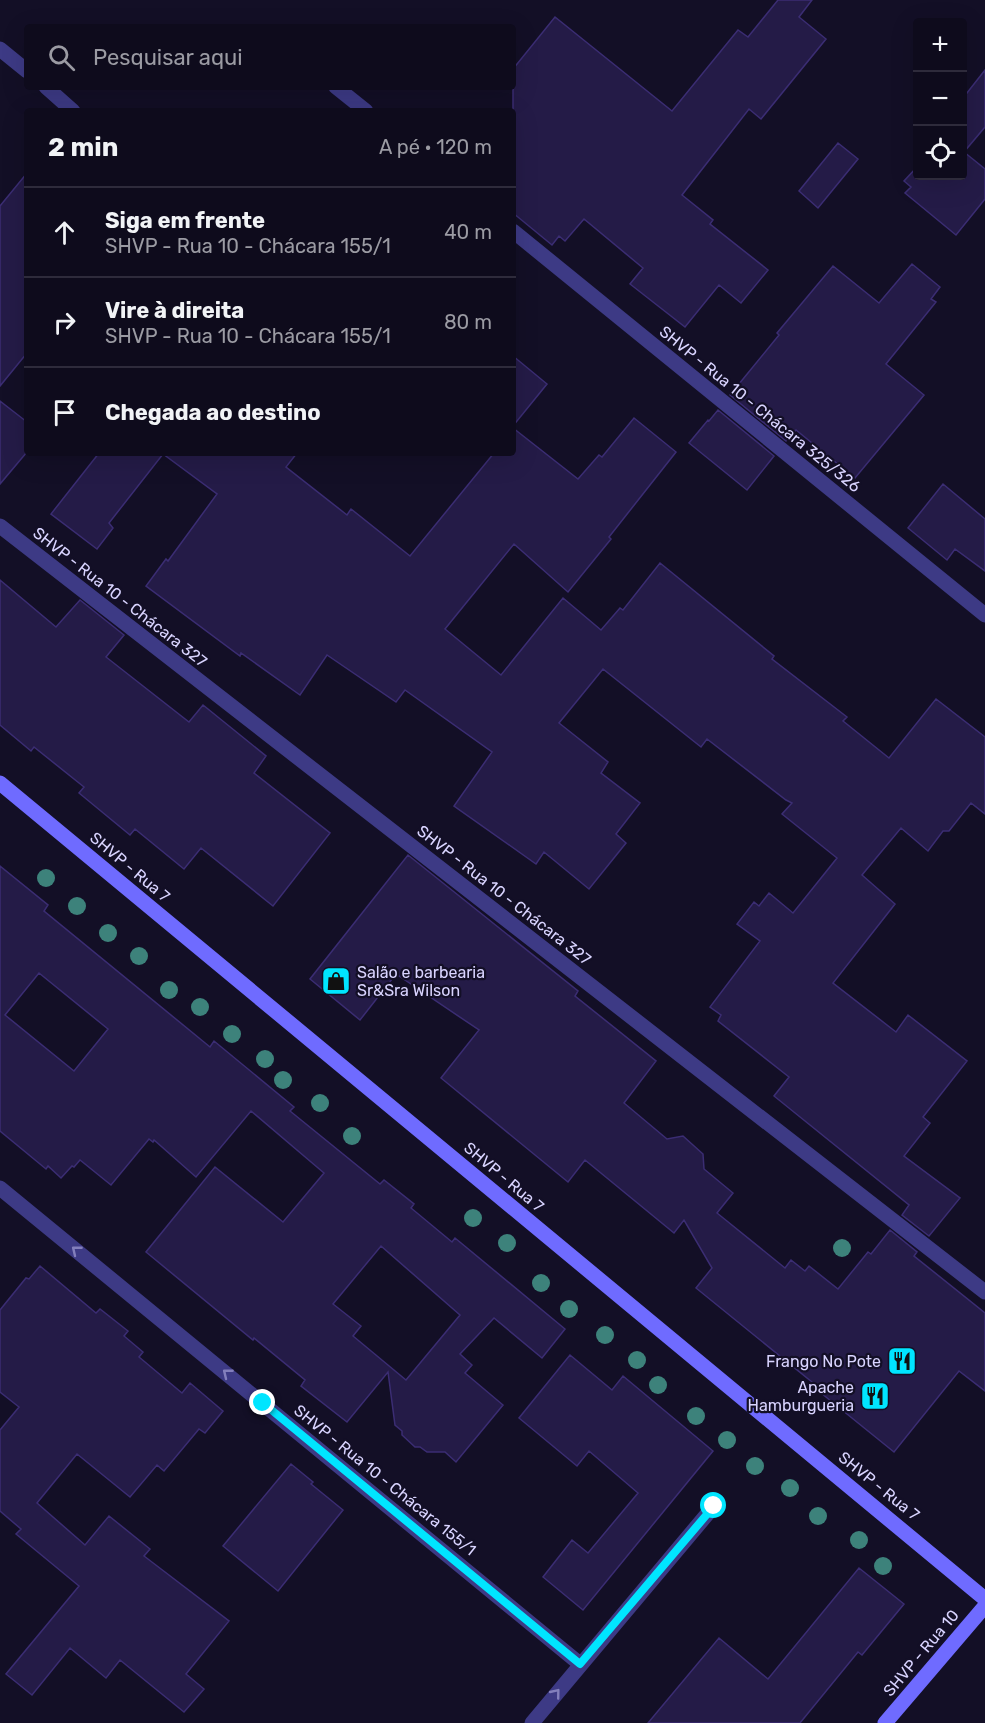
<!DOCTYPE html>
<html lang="pt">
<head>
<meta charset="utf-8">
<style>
	body { margin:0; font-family:Rubik,sans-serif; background:#171425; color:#f1f3f6 }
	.controls { position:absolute; right:18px; top:18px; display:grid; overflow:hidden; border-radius:6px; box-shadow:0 6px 24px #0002 }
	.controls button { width:54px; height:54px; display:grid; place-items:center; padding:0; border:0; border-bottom:2px solid #2e2b3b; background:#0e0b1c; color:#f1f3f6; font:30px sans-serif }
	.stop { position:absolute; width:18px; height:18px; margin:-14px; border:4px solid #00e5ff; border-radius:50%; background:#fff }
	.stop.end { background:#00e5ff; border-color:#fff; box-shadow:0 2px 6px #0008 }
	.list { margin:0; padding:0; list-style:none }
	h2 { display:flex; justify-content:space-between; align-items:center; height:78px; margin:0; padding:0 24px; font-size:26px }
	h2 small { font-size:20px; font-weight:400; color:#9b9ba3 }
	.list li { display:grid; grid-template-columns:39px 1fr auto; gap:18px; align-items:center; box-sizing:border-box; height:90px; padding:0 24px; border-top:2px solid #2e2b3b }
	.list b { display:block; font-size:22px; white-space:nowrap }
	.list p { margin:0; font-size:20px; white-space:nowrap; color:#9b9ba3 }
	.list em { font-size:20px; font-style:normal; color:#9b9ba3 }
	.icon { flex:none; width:33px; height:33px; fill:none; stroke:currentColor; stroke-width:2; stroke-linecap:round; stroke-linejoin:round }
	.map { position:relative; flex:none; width:985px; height:1723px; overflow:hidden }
	.search { position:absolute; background:#0e0b1c; box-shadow:0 6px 24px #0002; left:24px; top:24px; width:492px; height:66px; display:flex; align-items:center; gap:15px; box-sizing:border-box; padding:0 21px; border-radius:6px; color:#9b9ba3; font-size:22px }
	.panel { position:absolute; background:#0e0b1c; box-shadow:0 6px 24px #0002; left:24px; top:108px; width:492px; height:348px; border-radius:6px }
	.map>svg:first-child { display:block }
</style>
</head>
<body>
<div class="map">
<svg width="985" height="1723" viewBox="0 0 985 1723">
	<rect width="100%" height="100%" fill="#130f26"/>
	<path fill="#241b47" stroke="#3b2d73" stroke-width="1.5" fill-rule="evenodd" d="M778,0H812L799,17L826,39L761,119L749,109L682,195L713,220L710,224L768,270L741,303L719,285L685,327L630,284L643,268L584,219L565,241L559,236L552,245L513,213V69L555,17L672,111L738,30L748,37Z
		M985,70V127L964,152L985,169V199L956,235L905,193L911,187L904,181L918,166V176H963V98Z
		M838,143L858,159L818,208L799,191Z
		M27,173V353L0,386V206Z
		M912,264L940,287L931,299L936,302L886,364L924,395L855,478L796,430L786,441L730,395L779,335L777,333L833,266L879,303Z
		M513,356L547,384L513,426Z
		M0,401L27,422V452L0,484Z
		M718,410L774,456L747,490L689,443L708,420L709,421Z
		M634,418L676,452L609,537L611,539L568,592L514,544L445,629L501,675L563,598L601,630L620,608L623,610L660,563L774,656L772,659L847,717L843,721L889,758L936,699L985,737V814L971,803L949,831H943L928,851L901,828L862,875L895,904L833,983L896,1032L908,1015L967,1061L923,1117L930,1123L904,1156L960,1198L929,1236L902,1215L909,1205L774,1096L789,1077L718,1021L721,1015L710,1007L760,941L737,924L754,902L759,906L769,893L793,913L837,858L782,814L792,803L786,800L707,739L701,747L603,669L559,723L608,762L601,773L640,803L616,834L626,843L589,889L544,852L536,864L454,806L492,752L405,690L396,702L327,655L300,695L241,653L240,656L146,586L166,559L168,561L217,494L163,454L109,523L113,528L97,549L51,514L99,453H297L286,467L347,515L351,509L410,556L494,453H513V428L578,479L599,455L602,457Z
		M943,484L985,519V571L955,549L947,560L908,528Z
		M0,580L56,627L80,600L124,635L106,657L189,722L203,705L266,756L254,773L330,833L273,906L201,848L184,869L135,829L130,835L79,793L84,787L34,747L31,751L0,725Z
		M408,855L578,991L575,996L656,1061L624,1103L667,1139L683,1136L703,1154L704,1169L733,1193L717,1213L785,1268L791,1260L805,1271L809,1266L838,1289L868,1252L871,1254L890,1230L917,1252L914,1256L985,1313V1391L959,1371L894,1452L821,1393L823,1391L696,1288L712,1268L684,1220L674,1233L585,1160L568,1182L441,1078L479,1030L396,974L360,1020L310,979Z
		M0,866L48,905L44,911L210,1047L214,1041L294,1107L290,1111L380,1184L384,1180L414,1204L411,1208L452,1242L455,1238L565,1329L542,1358L494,1318L460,1354L472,1365L465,1373L503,1405L456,1462L445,1452H427L420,1447H415L402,1435V1431L395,1425L388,1372L347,1422L301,1386L305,1380L254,1338L253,1340L146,1252L215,1167L283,1222L324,1173L251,1111L196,1177L154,1140L153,1142L149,1139L111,1185L80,1160L74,1167L72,1166L61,1178L48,1166L46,1169L0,1131ZM39,973L108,1029L74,1071L5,1015ZM381,1246L460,1315L406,1380L353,1336L361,1326L333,1304Z
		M40,1266L96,1313L100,1309L128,1331L124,1336L143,1352L139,1357L182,1393L190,1383L223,1411L205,1433L199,1429L164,1471L157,1465L130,1497L77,1454L37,1503L85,1545L109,1516L150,1549L144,1556L229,1621L186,1674L204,1689L184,1712L120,1660L106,1678L70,1648L32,1695L6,1674L79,1586L16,1534L21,1529L0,1511V1430L19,1407L0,1392V1310L26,1278L29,1279Z
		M570,1355L612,1390L623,1376L713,1451L583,1610L543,1577L572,1540L588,1553L638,1493L589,1451L577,1466L519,1418Z
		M291,1464L313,1482L311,1484L343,1510L278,1591L223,1546Z
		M859,1568L904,1604L862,1655L858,1652L800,1723H648L719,1638L768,1679Z"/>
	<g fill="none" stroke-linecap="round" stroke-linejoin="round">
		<path stroke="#3d3a85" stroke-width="15" d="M0,49L27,71
			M46,87L73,111
			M336,87L366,111
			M513,231L985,615
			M0,526L985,1292
			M0,1188L580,1664
			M532,1723L714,1506"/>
		<path stroke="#6f6bff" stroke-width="15" d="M0,783L985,1599
			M885,1723L985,1606"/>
	</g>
	<g fill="#3d827b">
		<circle cx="46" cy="878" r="9"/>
		<circle cx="77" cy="906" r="9"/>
		<circle cx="108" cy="933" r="9"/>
		<circle cx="139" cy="956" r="9"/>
		<circle cx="169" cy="990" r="9"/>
		<circle cx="200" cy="1007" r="9"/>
		<circle cx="232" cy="1034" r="9"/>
		<circle cx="265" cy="1059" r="9"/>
		<circle cx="283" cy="1080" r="9"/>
		<circle cx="320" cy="1103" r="9"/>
		<circle cx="352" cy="1136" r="9"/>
		<circle cx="473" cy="1218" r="9"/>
		<circle cx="507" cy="1243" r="9"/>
		<circle cx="842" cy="1248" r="9"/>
		<circle cx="541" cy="1283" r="9"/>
		<circle cx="569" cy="1309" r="9"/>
		<circle cx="605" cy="1335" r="9"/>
		<circle cx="637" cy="1360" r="9"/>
		<circle cx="658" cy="1385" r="9"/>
		<circle cx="696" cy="1416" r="9"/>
		<circle cx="727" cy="1440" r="9"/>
		<circle cx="755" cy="1466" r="9"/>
		<circle cx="790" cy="1488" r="9"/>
		<circle cx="818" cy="1516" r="9"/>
		<circle cx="859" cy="1540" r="9"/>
		<circle cx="883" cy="1566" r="9"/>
	</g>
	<defs><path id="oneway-chevron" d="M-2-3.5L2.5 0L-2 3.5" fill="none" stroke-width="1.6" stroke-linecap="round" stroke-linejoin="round" transform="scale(1.5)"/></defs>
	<g stroke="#837fbc">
		<use href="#oneway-chevron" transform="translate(76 1250) rotate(-141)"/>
		<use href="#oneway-chevron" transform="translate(227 1373) rotate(-141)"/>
		<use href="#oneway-chevron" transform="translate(556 1693) rotate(-51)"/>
	</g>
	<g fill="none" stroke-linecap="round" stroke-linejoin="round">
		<path stroke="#00e5ff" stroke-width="8" d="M263,1403L580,1664L714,1506"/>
	</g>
	<defs>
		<g id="shop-square" transform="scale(1.5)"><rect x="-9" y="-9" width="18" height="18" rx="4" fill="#00e5ff" stroke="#130f26"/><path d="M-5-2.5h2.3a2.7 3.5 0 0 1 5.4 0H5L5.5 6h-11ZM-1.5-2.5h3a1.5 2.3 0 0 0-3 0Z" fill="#111"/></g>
		<g id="restaurant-square" transform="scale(1.5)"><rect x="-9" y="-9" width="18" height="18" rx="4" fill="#00e5ff" stroke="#130f26"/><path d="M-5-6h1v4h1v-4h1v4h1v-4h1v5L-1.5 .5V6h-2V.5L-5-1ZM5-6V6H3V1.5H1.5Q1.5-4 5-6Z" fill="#111"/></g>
	</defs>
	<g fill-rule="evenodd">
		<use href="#shop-square" x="336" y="981"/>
		<use href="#restaurant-square" x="902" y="1361"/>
		<use href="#restaurant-square" x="875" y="1396"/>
	</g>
	<g text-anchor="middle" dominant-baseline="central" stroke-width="4.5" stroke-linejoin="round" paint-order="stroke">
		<g font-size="16" fill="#d9d4ff" stroke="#130f26">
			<text transform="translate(760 409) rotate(39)">SHVP - Rua 10 - Chácara 325/326</text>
			<text transform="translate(120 597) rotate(38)">SHVP - Rua 10 - Chácara 327</text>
			<text transform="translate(130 867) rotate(40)">SHVP - Rua 7</text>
			<text transform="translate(504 895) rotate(38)">SHVP - Rua 10 - Chácara 327</text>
			<text transform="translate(504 1177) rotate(40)">SHVP - Rua 7</text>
			<text transform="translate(385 1480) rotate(39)">SHVP - Rua 10 - Chácara 155/1</text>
			<text transform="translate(879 1486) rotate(39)">SHVP - Rua 7</text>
			<text transform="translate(921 1653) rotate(-50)">SHVP - Rua 10</text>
		</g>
		<g font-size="16" fill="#d9d4ff" stroke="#130f26" text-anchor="end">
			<text x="357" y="972" text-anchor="start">Salão e barbearia<tspan x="357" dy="18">Sr&amp;Sra Wilson</tspan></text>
			<text x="881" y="1361">Frango No Pote</text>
			<text x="854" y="1387">Apache<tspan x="854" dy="18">Hamburgueria</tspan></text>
		</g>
	</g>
</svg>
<div class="controls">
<button>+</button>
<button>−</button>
<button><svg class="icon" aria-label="locate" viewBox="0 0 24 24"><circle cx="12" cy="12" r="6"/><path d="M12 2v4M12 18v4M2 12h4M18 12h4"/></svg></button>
</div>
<div class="stop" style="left:714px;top:1506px"></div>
<div class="stop end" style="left:263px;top:1403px"></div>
<div class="search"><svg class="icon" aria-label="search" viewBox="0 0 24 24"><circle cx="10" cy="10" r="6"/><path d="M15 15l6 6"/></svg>Pesquisar aqui</div>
<section class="panel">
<h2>2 min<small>A pé · 120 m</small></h2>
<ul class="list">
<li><svg class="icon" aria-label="ahead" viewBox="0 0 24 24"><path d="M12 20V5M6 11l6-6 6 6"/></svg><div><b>Siga em frente</b><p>SHVP - Rua 10 - Chácara 155/1</p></div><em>40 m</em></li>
<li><svg class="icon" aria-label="right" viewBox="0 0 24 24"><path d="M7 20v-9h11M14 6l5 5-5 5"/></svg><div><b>Vire à direita</b><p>SHVP - Rua 10 - Chácara 155/1</p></div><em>80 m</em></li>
<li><svg class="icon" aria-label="arrive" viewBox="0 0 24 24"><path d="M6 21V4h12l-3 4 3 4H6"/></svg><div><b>Chegada ao destino</b></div></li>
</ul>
</section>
</div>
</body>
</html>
